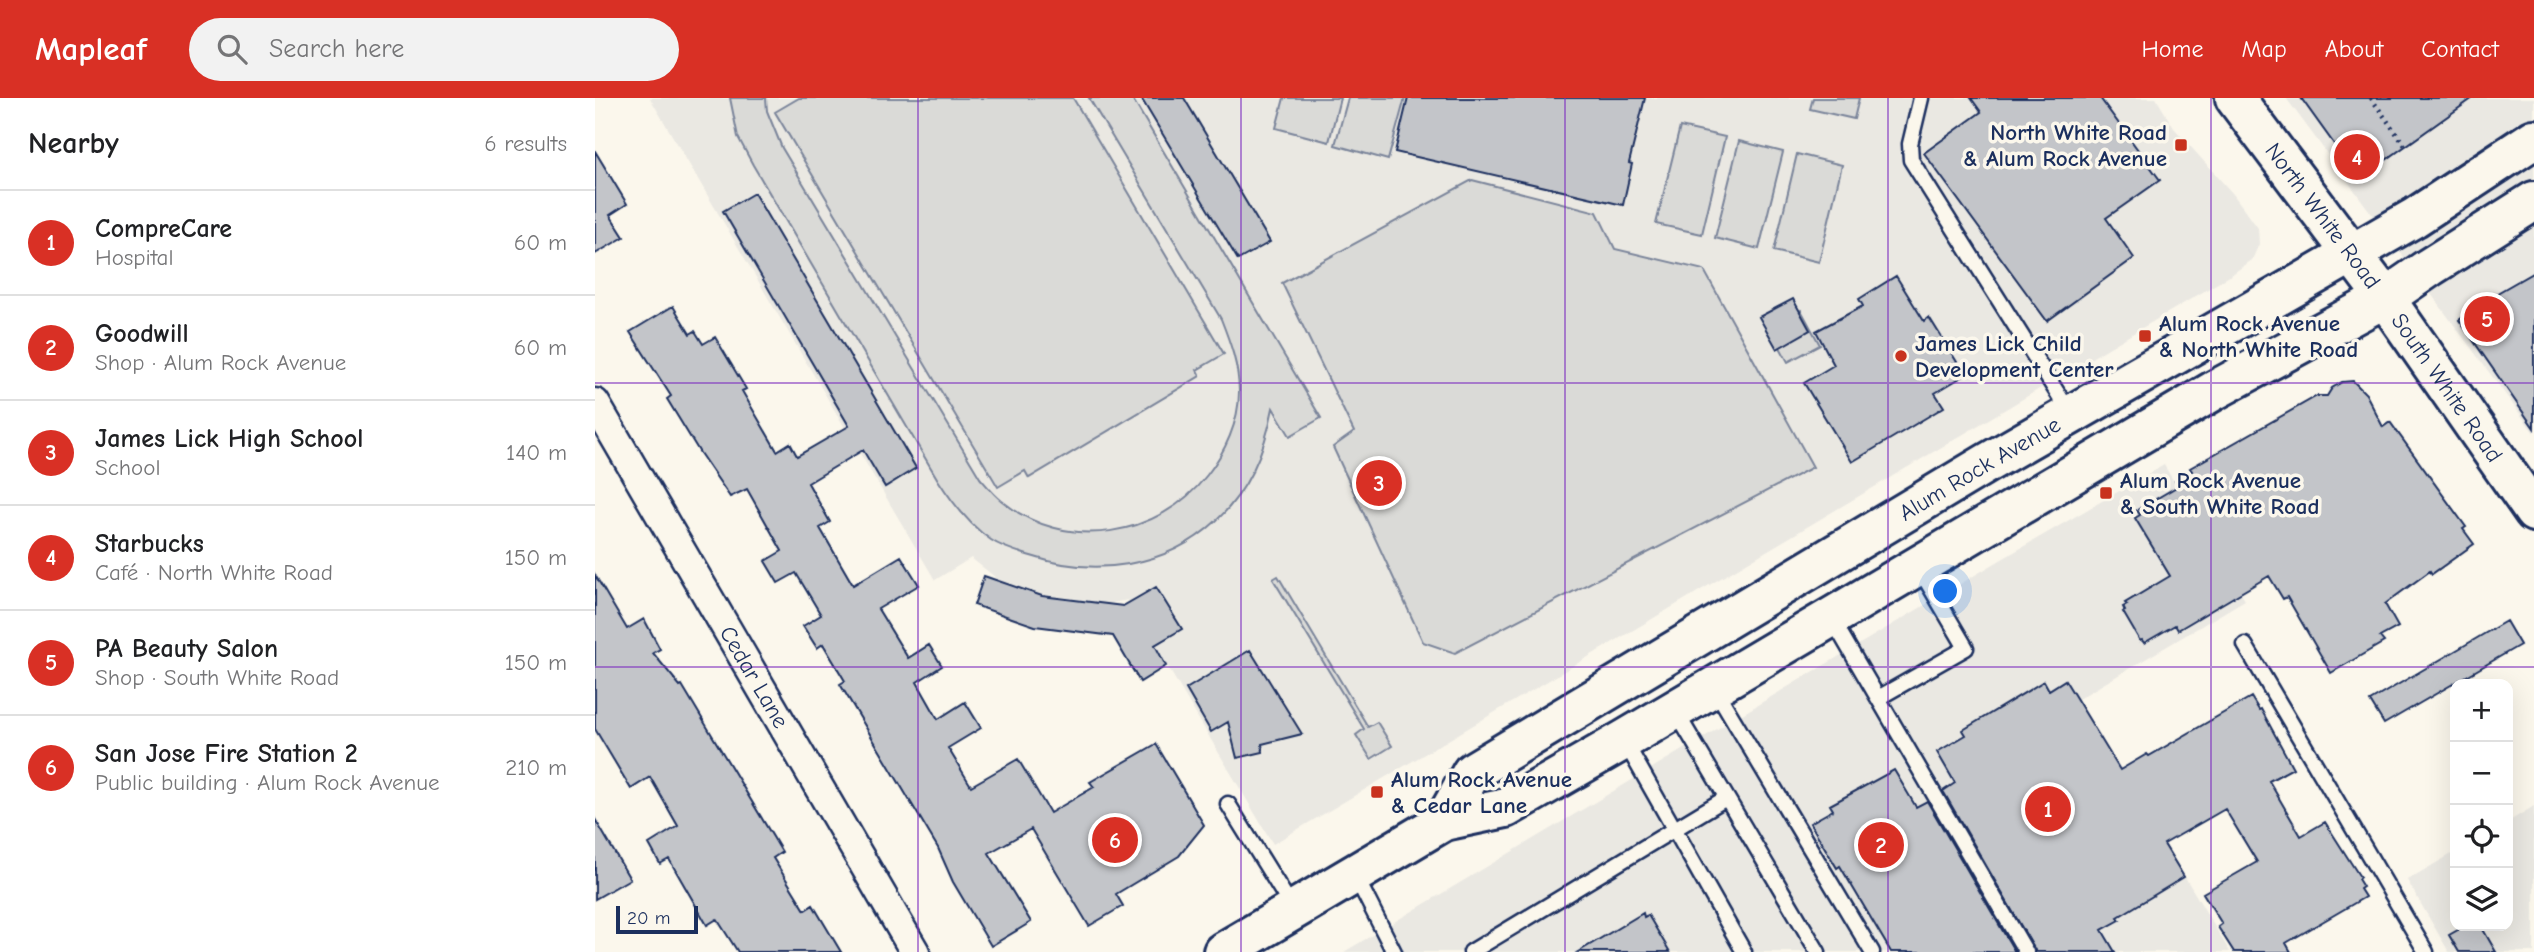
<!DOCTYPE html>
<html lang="en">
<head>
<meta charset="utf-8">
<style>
	body { margin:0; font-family:"Comic Neue",sans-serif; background:#f2f2f2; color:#202124 }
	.controls { position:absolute; right:21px; bottom:21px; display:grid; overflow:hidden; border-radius:14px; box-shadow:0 7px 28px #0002 }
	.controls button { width:63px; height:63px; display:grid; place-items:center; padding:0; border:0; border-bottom:2px solid #e0e0e0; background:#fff; color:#202124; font:35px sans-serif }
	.scale { position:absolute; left:21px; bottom:18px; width:82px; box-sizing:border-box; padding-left:7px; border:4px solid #1b2f5e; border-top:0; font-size:19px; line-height:24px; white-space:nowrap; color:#1b2f5e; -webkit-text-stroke:5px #fbf7ec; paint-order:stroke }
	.you { position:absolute; left:1351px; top:494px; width:24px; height:24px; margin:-18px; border:5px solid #fff; border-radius:50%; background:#1a73e8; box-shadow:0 0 0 10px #1a73e833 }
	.badge { display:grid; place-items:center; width:46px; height:46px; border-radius:50%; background:#d93025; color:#fff; font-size:23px; font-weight:700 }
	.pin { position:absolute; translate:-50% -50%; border:4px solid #fff; box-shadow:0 2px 7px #0006 }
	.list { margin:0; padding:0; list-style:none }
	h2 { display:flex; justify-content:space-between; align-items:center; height:91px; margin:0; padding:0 28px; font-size:30px }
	h2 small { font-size:23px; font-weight:400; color:#757577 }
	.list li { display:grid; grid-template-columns:46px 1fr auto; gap:21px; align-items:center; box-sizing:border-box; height:105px; padding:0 28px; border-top:2px solid #e0e0e0 }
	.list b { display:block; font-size:26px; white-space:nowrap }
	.list p { margin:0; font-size:23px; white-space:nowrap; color:#757577 }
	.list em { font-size:23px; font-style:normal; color:#757577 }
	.icon { flex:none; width:38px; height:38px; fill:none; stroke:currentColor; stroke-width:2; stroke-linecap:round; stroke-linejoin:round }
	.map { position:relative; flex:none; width:1939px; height:854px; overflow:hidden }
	header { display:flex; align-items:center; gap:42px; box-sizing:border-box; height:98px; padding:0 35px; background:#d93025; color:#fff }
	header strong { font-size:33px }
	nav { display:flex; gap:38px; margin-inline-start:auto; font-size:24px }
	.search { width:490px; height:63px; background:#f2f2f2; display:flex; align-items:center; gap:18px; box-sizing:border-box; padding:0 24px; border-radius:38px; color:#757577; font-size:26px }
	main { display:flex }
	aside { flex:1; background:#fff }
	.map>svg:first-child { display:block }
</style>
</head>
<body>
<header>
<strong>Mapleaf</strong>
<div class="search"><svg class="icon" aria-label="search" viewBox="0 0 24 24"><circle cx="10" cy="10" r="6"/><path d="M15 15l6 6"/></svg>Search here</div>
<nav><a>Home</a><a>Map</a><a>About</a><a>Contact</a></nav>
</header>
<main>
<aside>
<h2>Nearby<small>6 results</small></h2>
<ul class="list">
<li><span class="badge">1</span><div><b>CompreCare</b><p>Hospital</p></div><em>60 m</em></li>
<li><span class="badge">2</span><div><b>Goodwill</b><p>Shop · Alum Rock Avenue</p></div><em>60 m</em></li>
<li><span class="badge">3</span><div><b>James Lick High School</b><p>School</p></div><em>140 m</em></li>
<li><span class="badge">4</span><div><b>Starbucks</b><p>Café · North White Road</p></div><em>150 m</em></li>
<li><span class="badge">5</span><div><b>PA Beauty Salon</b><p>Shop · South White Road</p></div><em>150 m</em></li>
<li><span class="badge">6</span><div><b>San Jose Fire Station 2</b><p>Public building · Alum Rock Avenue</p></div><em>210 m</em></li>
</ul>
</aside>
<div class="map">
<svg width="1939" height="854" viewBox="0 0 1939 854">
	<rect width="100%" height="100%" fill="#fbf7ec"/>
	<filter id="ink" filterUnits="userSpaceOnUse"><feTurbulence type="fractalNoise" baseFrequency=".0143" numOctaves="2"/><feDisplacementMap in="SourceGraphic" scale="14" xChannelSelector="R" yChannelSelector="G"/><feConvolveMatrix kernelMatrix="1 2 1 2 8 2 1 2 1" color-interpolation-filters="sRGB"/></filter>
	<g filter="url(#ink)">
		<path fill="#eae8e2" d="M55,0H1561L1579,30L1638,96L1663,130L1664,146L1657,162L1633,179L678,746L533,502L490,510L419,494L376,460L340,482Z
			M1691,0H1939V335Z
			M1569,367L1650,502L1483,601L1635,854H749L1402,464Z
			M1939,708V854H1854L1812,782L1860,754V828H1913V724Z"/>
		<path fill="#dadad7" stroke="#7a849a" stroke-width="2" d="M135,0H171L172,13L187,50L385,380C392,388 399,397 407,403C470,455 564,440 612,377C630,354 644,324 644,294C644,268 635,244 626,221L494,0H537L726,320L695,338L678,310C670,352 654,392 621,423C571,470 499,479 436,458C423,454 408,450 396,442C374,427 357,404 343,382L158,67L143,39Z
			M204,0H478L629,256L602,272L605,278L434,380L430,373L403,389L180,14Z
			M689,0H745L734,44L681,30Z
			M753,0H810L793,62L740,47Z
			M1218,0H1264L1259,21L1215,11Z
			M1085,29L1130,39L1107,136L1061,126Z
			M1144,43L1188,54L1164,151L1120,140Z
			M1202,56L1247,67L1224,164L1179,153Z
			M877,82L1002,114L1020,151L1109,172L1218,369L860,555L828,544L738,349L759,334L687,185Z
			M1206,212L1225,247L1193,264L1174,229Z
			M683,478L773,629L782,624L797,648L776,661L761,637L769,631L678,481Z"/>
		<path fill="#c3c5c9" stroke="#1b2f5e" stroke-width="2" d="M546,0H589L675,144L643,162Z
			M813,0H1050L1034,65L1037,66L1028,107L800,54Z
			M1376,0H1505L1565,82L1511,120L1539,160L1452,223L1329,55L1386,14Z
			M1706,0H1878L1781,69L1779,66L1762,78Z
			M0,53L32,106L15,117L29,139L0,156Z
			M159,95L321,370L290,389L268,352L213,385L235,424L225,430L258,487L306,458L324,487L283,511L313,560L334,547L347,568L322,584L343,621L370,604L386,630L353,650L376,688L423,661L455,715L499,689L495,684L561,646L609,727L584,758L521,796L528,808L494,828L436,731L394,755L436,824L396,848L358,784L343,750L245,586L250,583L228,546L222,550L208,528L226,517L201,475L183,485L170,463L187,453L152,391L135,399L105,355L72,301L76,298L35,234L78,208L95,236L100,233L108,246L120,239L151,291L147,293L182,353L195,345L202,358L254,328L128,113Z
			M1939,174V330L1864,222L1904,194Z
			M1301,178L1329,223L1334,219L1370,277L1340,295L1349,309L1257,364L1209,285L1239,267L1221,233L1268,208L1264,201Z
			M1198,201L1215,232L1182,251L1164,219Z
			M1758,283L1771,296L1788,329L1795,324L1871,429L1868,431L1879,446L1837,476L1835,473L1790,506L1803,529L1785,539L1789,544L1736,575L1692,499L1688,501L1674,478L1583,532L1580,527L1549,545L1547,542L1545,543L1528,514L1530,513L1528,509L1532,507L1530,505L1575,478L1540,420L1545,417L1542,412L1583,388L1580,383L1597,373L1595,370L1722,298H1732L1737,290L1747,284Z
			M0,477L32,531L49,521L65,551L58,555L85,588L87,587L187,754L178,760L210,812L218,807L246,854H143L122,821L112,827L74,761L65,766L54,746L83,728L55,679L36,691L0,631Z
			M389,478L447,498L528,508L561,489L587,531L560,547L571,568L545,584L518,538L440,528L379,507Z
			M1911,523L1925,547L1789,626L1775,603Z
			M655,552L707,636L667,646L668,654L642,660L633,624L616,634L591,591Z
			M1470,582L1525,672L1552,656L1554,658L1656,599L1664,612L1666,611L1698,670L1674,683L1706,738L1730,724L1765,779L1763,781L1768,789L1765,791L1770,799L1691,845L1696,854H1639L1623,829L1627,826L1608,795L1662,764L1630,711L1569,746L1589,779L1523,819L1525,822L1507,832L1520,854H1441L1348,693L1360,685L1342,654L1371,637L1368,632L1449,583L1454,592Z
			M1299,672L1321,709L1332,703L1420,854H1296L1245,768L1242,770L1215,725L1238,712L1235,707Z
			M0,721L35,781L0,801Z
			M1048,815L1049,819L1053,817L1075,854H983Z
			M1870,828H1886L1901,854H1864L1854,837Z"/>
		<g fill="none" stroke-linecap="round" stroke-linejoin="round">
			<g stroke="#1b2f5e" stroke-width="19">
				<path id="lane" d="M1326,0L1315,46L1316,62L1475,315
					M1237,521L1283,600L1371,550L1324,470
					M1650,547L1831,854
					M1120,591L1277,854
					M1283,600L1431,854
					M1081,614L1223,854
					M1030,644L1149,854
					M633,706L698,811
					M760,777L799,854
					M876,854L1131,700"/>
			</g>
			<g stroke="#1b2f5e" stroke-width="33">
				<g id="street">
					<path id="s1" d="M0,305L320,854"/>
				</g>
			</g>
			<g stroke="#1b2f5e" stroke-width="44">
				<g id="secondary">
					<path id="s2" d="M1640,0L1790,200L1939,414"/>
					<path id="s3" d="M849,723L877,674L1392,365L1819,120L1939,41"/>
					<path d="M628,854L849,723L911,710L1029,642L1620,292L1790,200L1835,169L1939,103"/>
				</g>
			</g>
			<path stroke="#1b2f5e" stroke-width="4.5" stroke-dasharray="2 5" stroke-linecap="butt" d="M1776,0L1811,49"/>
			<use href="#lane" stroke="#fbf7ec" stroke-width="14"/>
			<use href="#street" stroke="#fbf7ec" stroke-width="28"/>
			<use href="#secondary" stroke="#fbf7ec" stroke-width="38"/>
		</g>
	</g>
	<path fill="none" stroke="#7b2cbf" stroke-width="2" stroke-opacity="0.55" d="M323,0V854M646,0V854M970,0V854M1293,0V854M1616,0V854M0,285H1939M0,569H1939"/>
	<g fill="#c8321e" stroke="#fbf7ec" stroke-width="2.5">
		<rect x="1579" y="40" width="14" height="14" rx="3.5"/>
		<rect x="1543" y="231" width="14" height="14" rx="3.5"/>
		<circle cx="1306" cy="258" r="7"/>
		<rect x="1504" y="388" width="14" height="14" rx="3.5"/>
		<rect x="775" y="687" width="14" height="14" rx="3.5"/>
	</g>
	<g text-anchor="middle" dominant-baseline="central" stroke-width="7" stroke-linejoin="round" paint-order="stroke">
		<g font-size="23" font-weight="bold" fill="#1b2f5e" stroke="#fbf7ec" text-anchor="start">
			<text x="1572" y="34" text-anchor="end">North White Road<tspan x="1572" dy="26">&amp; Alum Rock Avenue</tspan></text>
			<text x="1564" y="225">Alum Rock Avenue<tspan x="1564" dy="26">&amp; North White Road</tspan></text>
			<text x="1320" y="245">James Lick Child<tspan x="1320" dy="26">Development Center</tspan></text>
			<text x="1525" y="382">Alum Rock Avenue<tspan x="1525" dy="26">&amp; South White Road</tspan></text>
			<text x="796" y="681">Alum Rock Avenue<tspan x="796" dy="26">&amp; Cedar Lane</tspan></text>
		</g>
		<g font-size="23" fill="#1b2f5e" stroke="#fbf7ec">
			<text stroke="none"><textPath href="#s2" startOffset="147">North White Road</textPath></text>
			<text stroke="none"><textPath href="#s2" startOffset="359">South White Road</textPath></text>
			<text stroke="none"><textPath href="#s3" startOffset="648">Alum Rock Avenue</textPath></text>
			<text stroke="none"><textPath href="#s1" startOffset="317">Cedar Lane</textPath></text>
		</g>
	</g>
</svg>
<div class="controls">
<button>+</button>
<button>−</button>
<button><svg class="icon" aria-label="locate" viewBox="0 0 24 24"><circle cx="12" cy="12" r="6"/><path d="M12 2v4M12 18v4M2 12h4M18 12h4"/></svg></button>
<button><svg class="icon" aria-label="layers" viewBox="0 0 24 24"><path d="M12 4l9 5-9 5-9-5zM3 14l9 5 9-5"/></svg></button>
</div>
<div class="scale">20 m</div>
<div class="you"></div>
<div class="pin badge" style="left:1453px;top:711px">1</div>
<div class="pin badge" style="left:1286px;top:747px">2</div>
<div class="pin badge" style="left:784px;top:385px">3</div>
<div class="pin badge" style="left:1762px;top:59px">4</div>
<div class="pin badge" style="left:1892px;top:221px">5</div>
<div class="pin badge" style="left:520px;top:742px">6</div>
</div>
</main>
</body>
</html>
